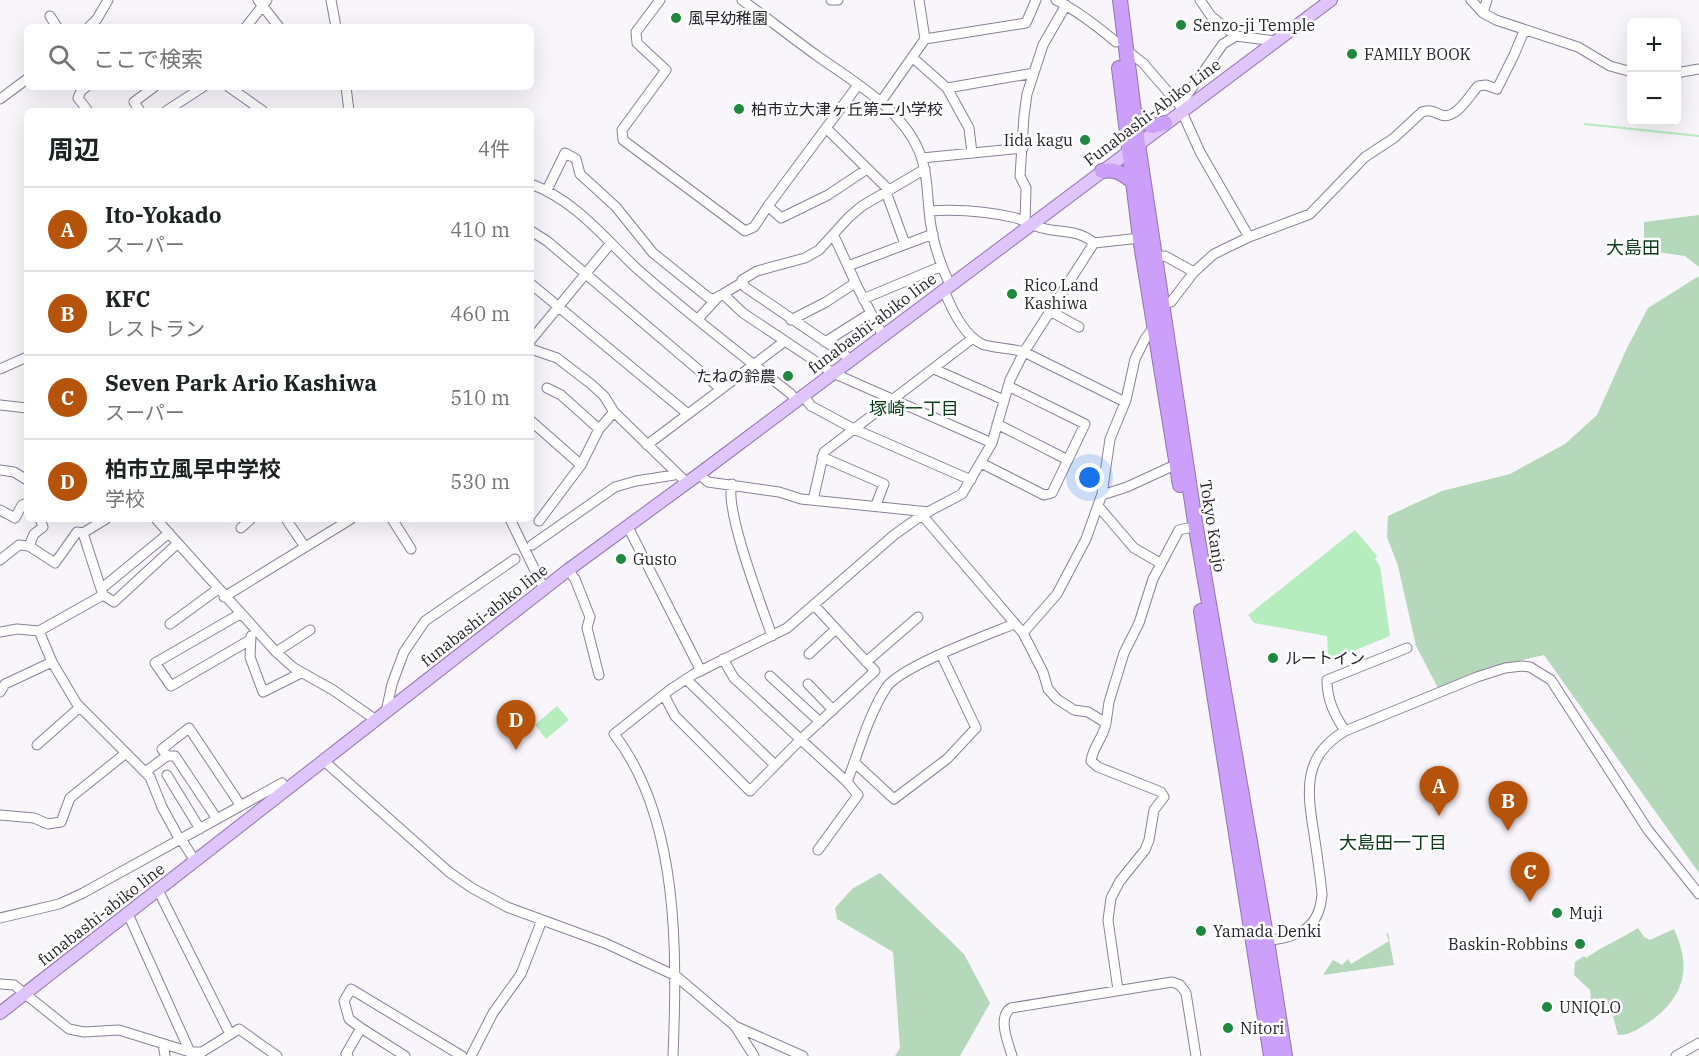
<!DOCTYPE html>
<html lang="ja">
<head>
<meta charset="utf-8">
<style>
	body { margin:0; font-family:"IBM Plex Serif","Noto Sans JP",serif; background:#f2f2f2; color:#202124 }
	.controls { position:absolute; right:18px; top:18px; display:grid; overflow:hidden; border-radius:9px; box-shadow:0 6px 24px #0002 }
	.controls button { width:54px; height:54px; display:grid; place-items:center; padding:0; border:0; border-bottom:2px solid #e0e0e0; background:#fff; color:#202124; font:30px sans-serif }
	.you { position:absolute; left:1090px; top:478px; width:21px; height:21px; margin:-15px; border:4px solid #fff; border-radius:50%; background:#1a73e8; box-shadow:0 0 0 9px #1a73e833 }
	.badge { display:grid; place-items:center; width:39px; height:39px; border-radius:50%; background:#b45309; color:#fff; font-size:20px; font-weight:700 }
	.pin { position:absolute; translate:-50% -50px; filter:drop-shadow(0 2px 3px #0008) }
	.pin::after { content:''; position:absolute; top:32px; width:21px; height:18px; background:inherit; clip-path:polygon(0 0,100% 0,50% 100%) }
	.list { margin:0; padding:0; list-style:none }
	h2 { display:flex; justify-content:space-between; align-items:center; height:78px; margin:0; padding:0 24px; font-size:26px }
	h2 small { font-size:20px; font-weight:400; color:#757577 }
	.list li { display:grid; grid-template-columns:39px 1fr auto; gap:18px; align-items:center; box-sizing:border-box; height:84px; padding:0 24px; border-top:2px solid #e0e0e0 }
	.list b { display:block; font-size:22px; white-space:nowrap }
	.list p { margin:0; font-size:20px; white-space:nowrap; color:#757577 }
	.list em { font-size:20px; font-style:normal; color:#757577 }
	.icon { flex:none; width:33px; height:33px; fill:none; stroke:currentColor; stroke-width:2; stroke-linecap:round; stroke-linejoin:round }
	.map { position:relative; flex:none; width:1699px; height:1056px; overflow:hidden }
	.search { position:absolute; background:#fff; box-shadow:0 6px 24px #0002; left:24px; top:24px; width:510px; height:66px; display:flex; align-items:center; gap:15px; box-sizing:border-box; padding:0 21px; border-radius:9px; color:#757577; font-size:22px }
	.panel { position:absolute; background:#fff; box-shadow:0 6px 24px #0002; left:24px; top:108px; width:510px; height:414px; border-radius:9px }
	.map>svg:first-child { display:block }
</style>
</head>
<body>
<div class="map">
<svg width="1699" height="1056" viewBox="0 0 1699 1056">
	<rect width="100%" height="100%" fill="#f8f5fb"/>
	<path fill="#b5d7ba" d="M1699,215V267L1685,256L1644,250V222Z
		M1699,276V873L1544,655L1496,666L1438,688L1416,646L1398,566L1387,537L1388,516L1442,491L1510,474L1565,444L1597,415L1627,348L1648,308Z
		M880,873L964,954L990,1003L960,1056H895L900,1048L893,952L837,919L835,908L852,889Z
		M1638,928L1644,937L1650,940L1674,929C1691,966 1686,995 1652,1020C1641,1027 1632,1035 1618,1035L1610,1005L1603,998L1591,1000L1590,990L1574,975L1575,962L1584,956L1586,958C1603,946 1620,939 1638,928Z
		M1388,933L1394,965L1323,975L1333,960L1342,965L1348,959L1351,964L1389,941L1386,934Z"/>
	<path fill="#b6edbe" d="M1355,530L1377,556L1375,559L1380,566L1390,636L1336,658L1328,654L1327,636L1254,623L1248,615Z
		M557,706L569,720L546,739L535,725Z"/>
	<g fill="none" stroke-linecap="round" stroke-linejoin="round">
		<path stroke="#b6edbe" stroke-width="2" d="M1585,124L1699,136"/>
		<g stroke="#8c7f9a" stroke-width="11">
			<path id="minor" d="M258,0L279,27
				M331,0L336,27
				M660,0L636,32L637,43L666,70L622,130L623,140L745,231L754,227L768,206
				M742,0C767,18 791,37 816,55C852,81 901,108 919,151C927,170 927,190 929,210C931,236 939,262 950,285
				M831,0H838
				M1056,0C1078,11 1097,26 1116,42
				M1200,0L1211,16L1236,36L1275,41
				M1471,0L1483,13L1496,20L1578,47L1610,66L1632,72
				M1483,13L1487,0
				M50,16L57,27
				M89,27L97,19L108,0
				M246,27L267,0
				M925,39L1026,23L1036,0
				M1125,49L1143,63L1182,108
				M912,57L947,88L969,128L972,153
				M1676,73L1699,69
				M858,85L768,206L781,218L828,195L867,169
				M86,87L81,91L78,98L88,111
				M229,87L263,111
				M346,87L349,111
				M947,88L1034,73
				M0,99L27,79
				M880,103L925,39L919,0
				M1180,105L1223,44L1236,36
				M140,111L134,102L154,87
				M166,111L203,87
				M1182,112L1200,152L1249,237
				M826,128L889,190
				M922,158L1023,148
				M531,184C574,200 602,235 634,266C684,311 738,352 791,394L796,401
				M547,190L565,153L576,159L580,174L616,207L653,253L709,298L714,299L723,294L743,313L833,373L992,443
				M886,192L905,244
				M929,211C959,209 986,211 1016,218C1025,221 1033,226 1042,228C1060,233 1078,229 1094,243
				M1025,221L1026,188L1020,176L1024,116L1027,94L1043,45L1066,5
				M531,231L547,241L721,389
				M834,236L857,286L883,336
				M1155,257L1165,256L1194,272L1214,254L1249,237L1310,214L1365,157L1394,138L1422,112C1430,109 1434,112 1441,115C1456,120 1469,96 1478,86L1486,85L1497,89L1514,55L1524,31
				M848,266L933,234
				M531,284L688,414
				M944,290C951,308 963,335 982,344C991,348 1012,348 1024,352L1125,402
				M723,294L743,282
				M863,299L942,266
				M1163,304L1171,302L1194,272
				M1050,311L1079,327
				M698,319L718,297
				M791,320L826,302L855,283
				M531,340L611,243
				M825,342L871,313
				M531,349L557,358L591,384L604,396L614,412L687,483
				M849,361L845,355L745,287L742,280L757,271L805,258L819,250L849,217L862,206L925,169
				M0,369L27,357
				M934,369L1004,400
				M547,388L561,395L599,429
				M803,395L811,406L854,429L971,480
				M0,405L27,408
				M531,421L581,465
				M997,424L1068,460
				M647,445L785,341
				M822,457L884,484L876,505
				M981,463L1044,495L1052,493L1085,424L1008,386
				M0,470L14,472L27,480
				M699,474L708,482L779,492L801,499L929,512
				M732,484C724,509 762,607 772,636
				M1102,495L1127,487L1177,464
				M813,500L824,452L973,338
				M1098,506L1134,548L1160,563
				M0,510L15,518L22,505L27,503
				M922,515L1023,633L1043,672L1048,689L1057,699L1074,710L1088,712L1106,723C1104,737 1093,746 1091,761L1098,767L1161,792L1164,797L1154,810L1149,840L1145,850L1120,881L1111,898L1108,920L1118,990
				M156,519L276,652L294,668L333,690L376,720
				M286,519L305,547
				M392,519L411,549
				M510,519L544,589
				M539,521L581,465L599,429L614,412
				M628,527L701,671
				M241,528L251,519
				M532,545L615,487L636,481L674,475L676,473
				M29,546L34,534L43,527L40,519
				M0,560L19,545L29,546L55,563L77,532L83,533L106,519
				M568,570L575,579L590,617L587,628L599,675
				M101,589L169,533
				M103,595L114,602L178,543
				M224,597L351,519
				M240,614L155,663L171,686L250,640
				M170,624L218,589
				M39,631L52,662L77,704L150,777L162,807L180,840
				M0,632L17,629L39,631L103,595L83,533
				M1023,633L1057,594L1086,539L1102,494L1110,439L1126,400L1135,359L1145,339L1155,326
				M251,636L250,657L263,692L301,673
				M276,652L310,630
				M809,654L836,629
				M723,659L734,678L847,782L858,795L818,850
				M866,662L918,617
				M770,676L820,722
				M686,679L775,765
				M808,684L833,710
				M0,692L5,684L52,662
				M664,695L675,716L750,791L801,739L875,671L814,605
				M386,712L392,684L404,652L425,621L515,559
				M1106,723L1109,702L1124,653L1139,623L1153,579L1179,530L1188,528
				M1345,731C1334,714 1327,700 1327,680L1407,648
				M37,745L80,707
				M167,756H175L217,819
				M324,761L449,872L472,888L507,907L605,943L676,976L735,1026L754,1056
				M854,762L894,799L947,759L976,728L941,654
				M145,772L167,756L162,749L189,728L241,806
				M167,775L200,829
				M847,782C859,751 868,716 886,688C899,667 987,635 1014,624
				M0,815L34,818L48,824L61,822L70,798L126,753
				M181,839L195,861
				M158,890L230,1034
				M128,914L190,1052
				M0,918L59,904L83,893L282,783L287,790
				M1254,943C1289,937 1319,937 1322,894C1320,874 1317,854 1314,834C1307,791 1302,756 1345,731L1477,677L1505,668L1522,666L1530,667L1551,680L1648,830L1699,894
				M0,984L14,985L69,1029L84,1032L119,1030L190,1052H202L239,1029L277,1056
				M735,1026L803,1056
				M361,1028L405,1056
				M163,1044L165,1056
				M348,1056L346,1054L361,1028L349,1019L344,1001L351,989L462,1056
				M471,1056L493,1013L521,974L542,920
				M673,1056C677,954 680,819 614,734L671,689L694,674L787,628L894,535L922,515L962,494L992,443L1010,380L1024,352L1094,243L1140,238
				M1012,1056C1008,1042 997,1017 1011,1008L1172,982L1180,985L1186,993L1196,1056
				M1676,1056L1699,1043"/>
		</g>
		<g stroke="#9274b3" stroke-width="14">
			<path id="major" d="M0,1013L568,570L699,474L1331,0"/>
		</g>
		<g stroke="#9274b3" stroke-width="16">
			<path id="highway" d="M1120,0L1138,144L1195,522L1267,941L1285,1056
				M1119,68L1140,238L1180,485
				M1133,111L1152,126L1165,123
				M1102,171C1116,169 1122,173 1133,182
				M1201,611L1271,1056"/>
		</g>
		<use href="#minor" stroke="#fff" stroke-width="9"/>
		<use href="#major" stroke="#e0c5fc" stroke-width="12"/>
		<use href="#highway" stroke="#cb9ffa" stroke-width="14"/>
	</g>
	<g fill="#1d883e" stroke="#fff" stroke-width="2">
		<circle cx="676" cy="18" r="6"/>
		<circle cx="1181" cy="25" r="6"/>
		<circle cx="1352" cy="54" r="6"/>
		<circle cx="739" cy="109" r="6"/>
		<circle cx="1085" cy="140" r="6"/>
		<circle cx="1012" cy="294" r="6"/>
		<circle cx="788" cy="376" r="6"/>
		<circle cx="621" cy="559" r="6"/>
		<circle cx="1273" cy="658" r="6"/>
		<circle cx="1557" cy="913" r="6"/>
		<circle cx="1201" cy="931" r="6"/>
		<circle cx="1580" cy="944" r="6"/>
		<circle cx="1547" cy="1007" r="6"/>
		<circle cx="1228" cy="1028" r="6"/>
	</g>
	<g text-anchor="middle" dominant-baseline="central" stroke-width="5" stroke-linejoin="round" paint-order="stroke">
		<g font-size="16" fill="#28232e" stroke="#fff" text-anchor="start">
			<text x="688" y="18">風早幼稚園</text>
			<text x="1193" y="25">Senzo-ji Temple</text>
			<text x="1364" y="54">FAMILY BOOK</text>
			<text x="751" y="109">柏市立大津ヶ丘第二小学校</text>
			<text x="1073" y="140" text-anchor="end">Iida kagu</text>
			<text x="1024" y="285">Rico Land<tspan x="1024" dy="18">Kashiwa</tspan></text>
			<text x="776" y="376" text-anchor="end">たねの鈴農</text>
			<text x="633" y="559">Gusto</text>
			<text x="1285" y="658">ルートイン</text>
			<text x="1569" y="913">Muji</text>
			<text x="1213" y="931">Yamada Denki</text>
			<text x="1568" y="944" text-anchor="end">Baskin-Robbins</text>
			<text x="1559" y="1007">UNIQLO</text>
			<text x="1240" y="1028">Nitori</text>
		</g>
		<g font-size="16" fill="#28232e" stroke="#fff">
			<text transform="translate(1152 112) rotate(-37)">Funabashi-Abiko Line</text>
			<text transform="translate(872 323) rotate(-37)">funabashi-abiko line</text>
			<text transform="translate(1213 526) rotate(81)">Tokyo Kanjo</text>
			<text transform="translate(484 615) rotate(-38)">funabashi-abiko line</text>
			<text transform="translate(101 914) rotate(-38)">funabashi-abiko line</text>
		</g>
		<g font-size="18" fill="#0a3c19" stroke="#fff">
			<text x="1633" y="247">大島田</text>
			<text x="914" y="408">塚崎一丁目</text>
			<text x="1393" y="842">大島田一丁目</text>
		</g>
	</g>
</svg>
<div class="controls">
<button>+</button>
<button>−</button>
</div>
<div class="you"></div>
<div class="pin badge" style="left:1439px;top:816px">A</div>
<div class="pin badge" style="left:1508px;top:831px">B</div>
<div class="pin badge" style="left:1530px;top:902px">C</div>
<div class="pin badge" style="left:516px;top:750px">D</div>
<div class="search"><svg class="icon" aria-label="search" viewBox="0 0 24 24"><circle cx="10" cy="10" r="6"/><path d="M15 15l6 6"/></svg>ここで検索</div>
<section class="panel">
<h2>周辺<small>4件</small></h2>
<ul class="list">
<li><span class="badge">A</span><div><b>Ito-Yokado</b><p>スーパー</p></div><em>410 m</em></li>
<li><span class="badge">B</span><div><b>KFC</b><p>レストラン</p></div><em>460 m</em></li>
<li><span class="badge">C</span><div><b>Seven Park Ario Kashiwa</b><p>スーパー</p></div><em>510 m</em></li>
<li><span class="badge">D</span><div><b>柏市立風早中学校</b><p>学校</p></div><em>530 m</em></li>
</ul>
</section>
</div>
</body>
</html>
